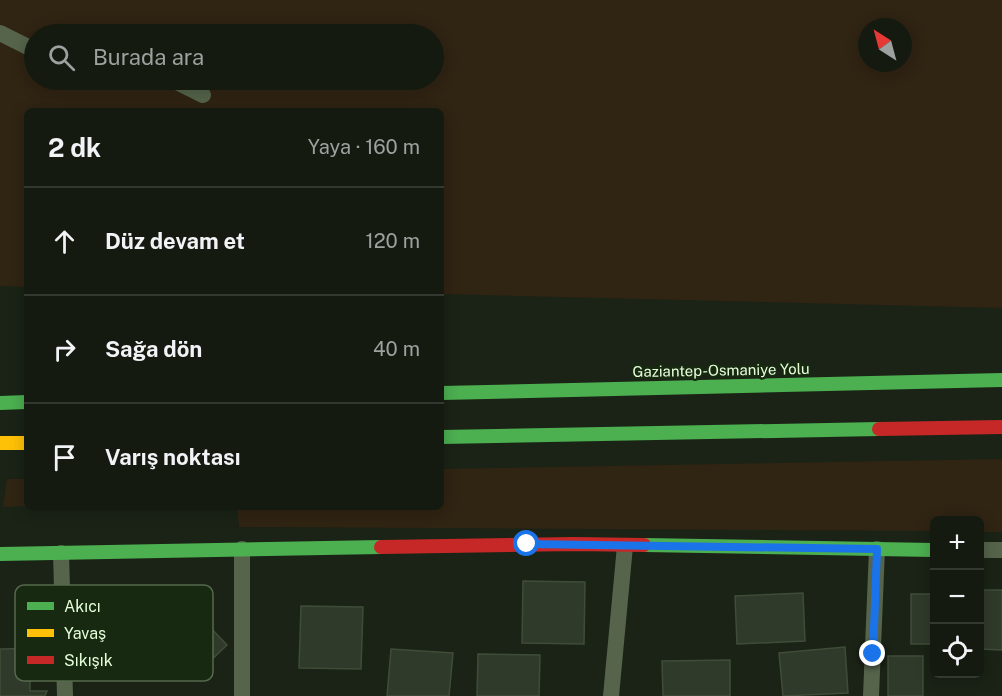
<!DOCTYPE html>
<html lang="tr">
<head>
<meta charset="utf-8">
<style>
	body { margin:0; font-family:"Public Sans",sans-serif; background:#21271e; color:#f1f3f6 }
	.controls { position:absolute; right:18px; bottom:18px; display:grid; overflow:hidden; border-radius:9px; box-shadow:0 3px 15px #0003 }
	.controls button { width:54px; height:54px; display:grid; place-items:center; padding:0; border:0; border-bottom:2px solid #333830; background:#141a10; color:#f1f3f6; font:30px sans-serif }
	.compass { position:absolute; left:858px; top:18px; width:54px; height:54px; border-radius:50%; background:#141a10; box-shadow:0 3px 15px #0003; rotate:324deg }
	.stop { position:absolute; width:18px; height:18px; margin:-14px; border:4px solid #1a73e8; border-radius:50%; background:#fff }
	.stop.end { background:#1a73e8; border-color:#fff; box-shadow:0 2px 6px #0008 }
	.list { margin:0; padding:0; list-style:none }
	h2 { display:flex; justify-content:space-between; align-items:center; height:78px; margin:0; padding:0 24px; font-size:26px }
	h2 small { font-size:20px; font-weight:400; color:#9da19f }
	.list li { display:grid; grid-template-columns:39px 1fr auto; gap:18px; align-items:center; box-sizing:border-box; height:108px; padding:0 24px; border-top:2px solid #333830 }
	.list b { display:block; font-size:22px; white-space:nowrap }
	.list em { font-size:20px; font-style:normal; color:#9da19f }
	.icon { flex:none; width:33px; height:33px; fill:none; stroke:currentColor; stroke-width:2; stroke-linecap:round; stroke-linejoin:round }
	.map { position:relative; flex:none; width:1002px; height:696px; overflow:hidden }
	.search { position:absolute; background:#141a10; box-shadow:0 3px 15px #0003; left:24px; top:24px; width:420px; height:66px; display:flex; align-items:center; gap:15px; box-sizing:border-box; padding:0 21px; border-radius:33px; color:#9da19f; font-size:22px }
	.panel { position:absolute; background:#141a10; box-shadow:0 3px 15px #0003; left:24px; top:108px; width:420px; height:402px; border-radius:9px }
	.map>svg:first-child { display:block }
</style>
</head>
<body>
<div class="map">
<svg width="1002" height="696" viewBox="0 0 1002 696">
	<rect width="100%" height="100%" fill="#1a2316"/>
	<path fill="#302413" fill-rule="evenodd" d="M0,0H1002V308L441,294V111H27V287L0,286ZM867,27H903V63H867ZM34,34H434V80H34Z
		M1002,459V532H980V520H934V531L239,527L237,507H441V469Z
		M7,479H27V506L3,507Z"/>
	<path fill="#303a2b" stroke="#3f4d38" stroke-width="1.5" d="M523,581L585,582L584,644L522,643Z
		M982,590H1002V650L980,649Z
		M803,593L805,641L737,644L735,596Z
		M911,594H934V644H911Z
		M301,606L363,607L361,669L299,668Z
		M183,616L205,622L227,645L202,669L152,661L153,655L139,640L151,628V621Z
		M845,647L848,693L783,696L779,653Z
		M49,648V673H30V691H47L45,696H0V649Z
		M391,649L453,653L449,696H387Z
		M478,654L540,655L539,696H477Z
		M888,656H923V696H888Z
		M730,660V696H663L662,661Z"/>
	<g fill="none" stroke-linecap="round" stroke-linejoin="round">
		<path stroke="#55644b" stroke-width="16" d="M0,33L34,50
			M173,80L203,95
			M980,550H1002
			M61,553L65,696
			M242,696V549
			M611,696L625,546
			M871,696L877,549"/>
		<path stroke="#4caf50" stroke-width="14" d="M441,393L1002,380
			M0,403L27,402
			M441,437L879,429
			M644,545L934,550
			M0,554L381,547"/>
		<path stroke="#ffc107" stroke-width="14" d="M0,443H27"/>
		<path stroke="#c62828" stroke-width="14" d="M879,429L1002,427
			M381,547L574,544L644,545"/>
	</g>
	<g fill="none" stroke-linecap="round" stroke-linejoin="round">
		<path stroke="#1a73e8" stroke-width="8" d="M527,544L877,549L873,654"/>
	</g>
	<g text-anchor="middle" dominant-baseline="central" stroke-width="5" stroke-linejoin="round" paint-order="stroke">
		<g font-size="15" fill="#e5ffd9" stroke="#172910">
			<text transform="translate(721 370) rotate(-1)">Gaziantep-Osmaniye Yolu</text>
		</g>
	</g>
	<rect x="15" y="585" width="198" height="96" rx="9" fill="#172910" stroke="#55694c" stroke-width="1.5"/>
	<rect x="27" y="602" width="27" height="8" fill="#4caf50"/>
	<rect x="27" y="629" width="27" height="8" fill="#ffc107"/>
	<rect x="27" y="656" width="27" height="8" fill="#c62828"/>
	<g font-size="16" fill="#e5ffd9">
		<text x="64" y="612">Akıcı</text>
		<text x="64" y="639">Yavaş</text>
		<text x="64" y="666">Sıkışık</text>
	</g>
</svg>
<div class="controls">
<button>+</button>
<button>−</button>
<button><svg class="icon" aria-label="locate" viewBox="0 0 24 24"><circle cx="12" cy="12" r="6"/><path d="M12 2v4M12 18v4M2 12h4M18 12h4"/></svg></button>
</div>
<svg class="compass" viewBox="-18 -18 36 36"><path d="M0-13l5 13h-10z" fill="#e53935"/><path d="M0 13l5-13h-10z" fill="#9da19f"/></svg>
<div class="stop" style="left:527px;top:544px"></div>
<div class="stop end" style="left:873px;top:654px"></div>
<div class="search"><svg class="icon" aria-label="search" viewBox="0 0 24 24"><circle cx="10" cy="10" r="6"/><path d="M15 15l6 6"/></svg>Burada ara</div>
<section class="panel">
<h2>2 dk<small>Yaya · 160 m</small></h2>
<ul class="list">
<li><svg class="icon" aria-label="ahead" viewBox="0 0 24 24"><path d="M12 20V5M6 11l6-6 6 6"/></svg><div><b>Düz devam et</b></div><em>120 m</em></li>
<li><svg class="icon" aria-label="right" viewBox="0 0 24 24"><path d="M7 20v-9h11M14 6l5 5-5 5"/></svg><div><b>Sağa dön</b></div><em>40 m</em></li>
<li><svg class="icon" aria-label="arrive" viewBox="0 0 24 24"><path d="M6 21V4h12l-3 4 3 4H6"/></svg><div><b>Varış noktası</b></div></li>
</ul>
</section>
</div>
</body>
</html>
